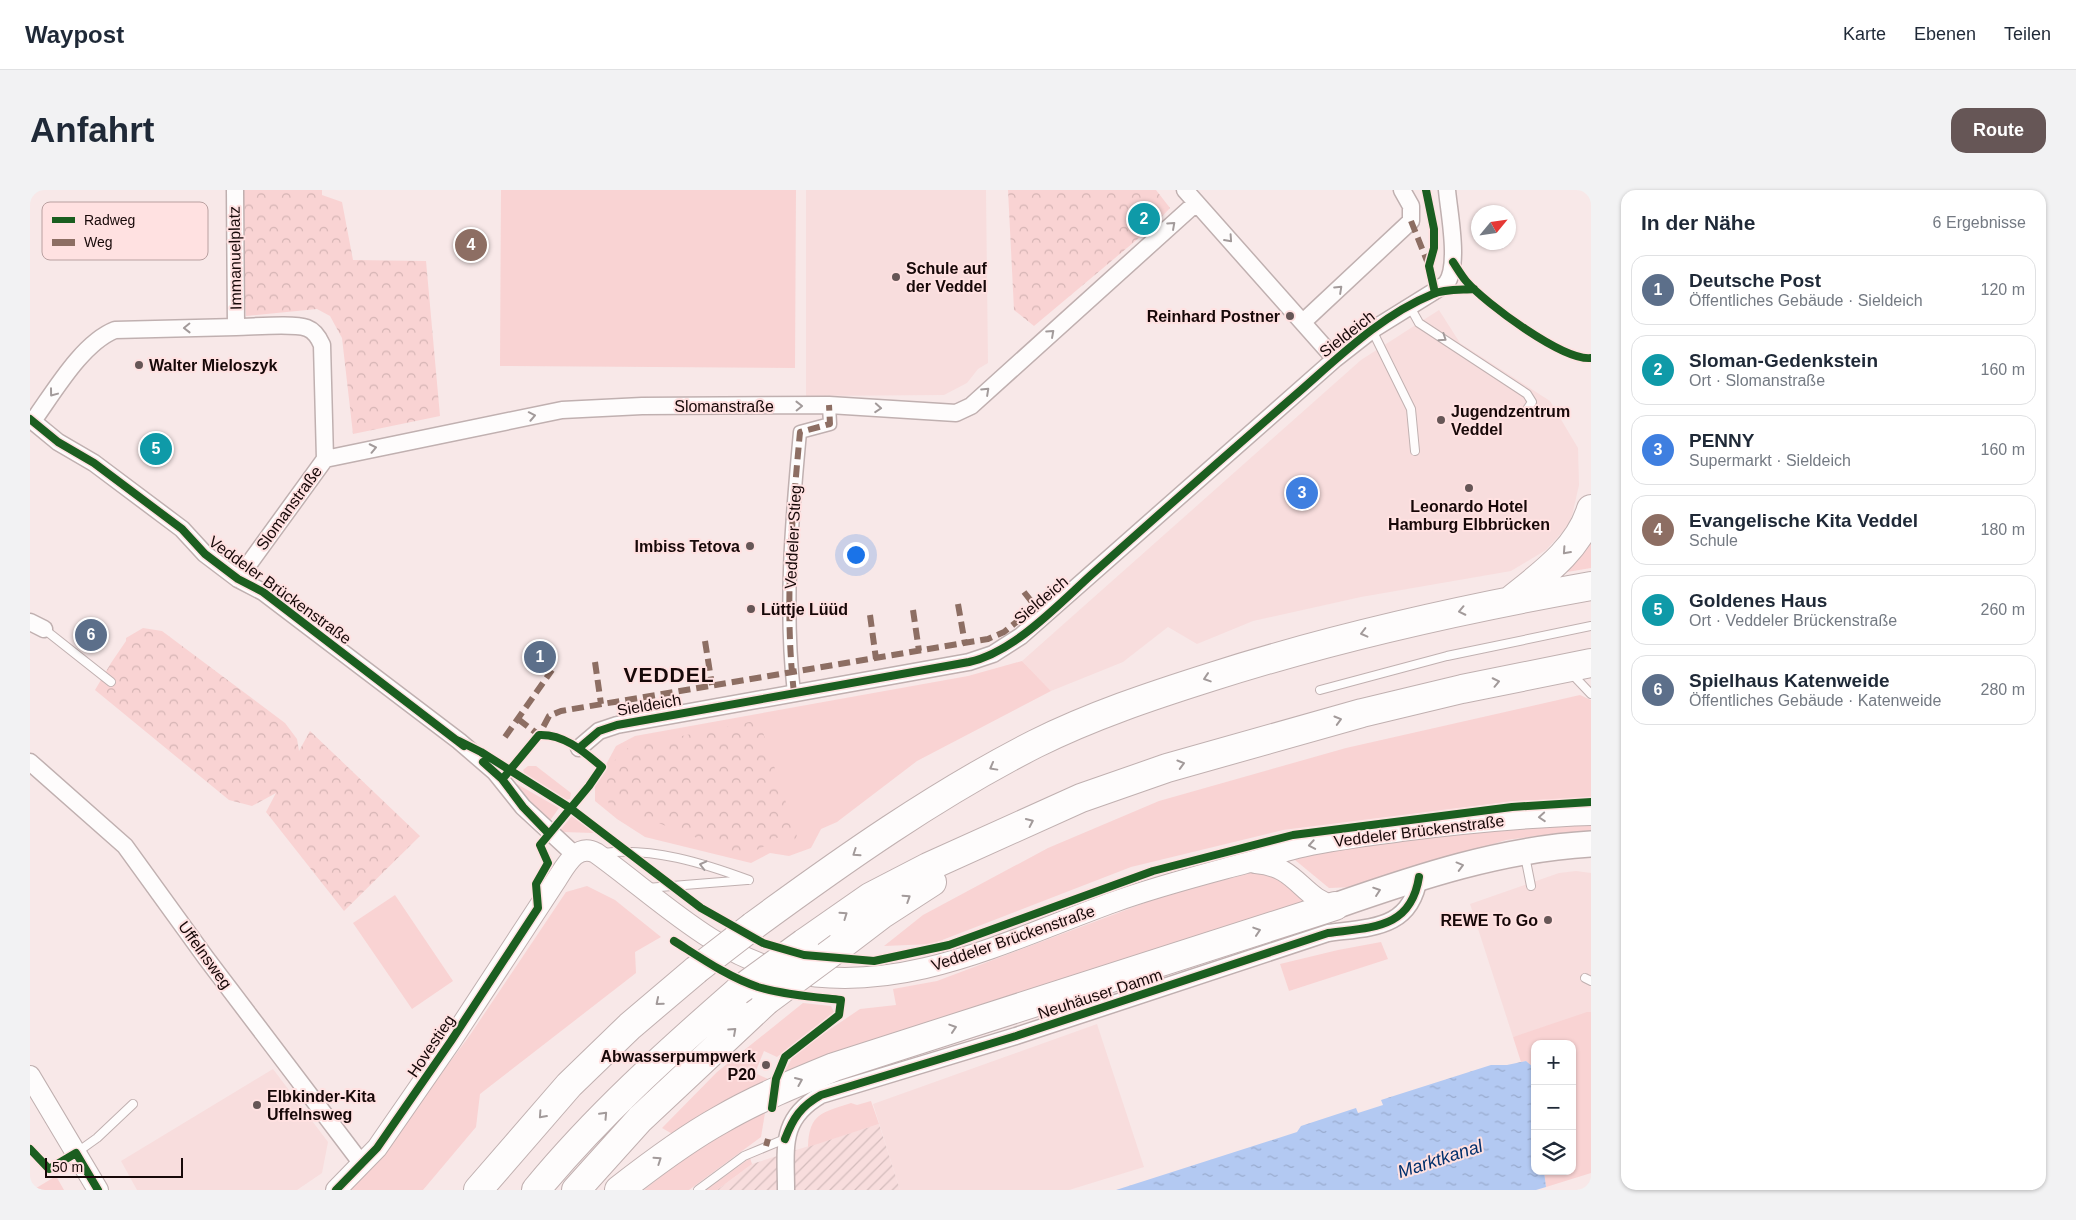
<!DOCTYPE html>
<html lang="de">
<head>
<meta charset="utf-8">
<style>
	body { margin:0; font-family:Helvetica,sans-serif; background:#f2f2f3; color:#1f2937 }
	.controls { position:absolute; right:15px; bottom:15px; display:grid; overflow:hidden; border-radius:10px; box-shadow:0 1px 4px #0004 }
	.controls button { width:45px; height:45px; display:grid; place-items:center; padding:0; border:0; border-bottom:1px solid #e0e1e3; background:#fff; color:#1f2937; font:25px sans-serif }
	.compass { position:absolute; left:1441px; top:15px; width:45px; height:45px; border-radius:50%; background:#fff; box-shadow:0 1px 4px #0004; rotate:61deg }
	.scale { position:absolute; left:15px; bottom:12px; width:138px; box-sizing:border-box; padding-left:5px; border:2px solid #170808; border-top:0; font-size:14px; line-height:18px; white-space:nowrap; color:#170808; -webkit-text-stroke:4px #ffe1e1; paint-order:stroke }
	.you { position:absolute; left:825px; top:364px; width:18px; height:18px; margin:-12px; border:4px solid #fff; border-radius:50%; background:#1a73e8; box-shadow:0 0 0 8px #1a73e833 }
	.badge { display:grid; place-items:center; width:32px; height:32px; border-radius:50%; background:#665656; color:#fff; font-size:16px; font-weight:700 }
	.pin { position:absolute; translate:-50% -50%; border:2px solid #fff; box-shadow:0 1px 5px #0006 }
	.list { margin:0; padding:0; list-style:none }
	h2 { display:flex; justify-content:space-between; align-items:center; height:65px; margin:0; padding:0 20px; font-size:21px }
	h2 small { font-size:16px; font-weight:400; color:#747a83 }
	.list li { display:grid; grid-template-columns:32px 1fr auto; gap:15px; align-items:center; box-sizing:border-box; height:70px; margin:0 10px 10px; padding:0 10px; border:1px solid #e0e1e3; border-radius:15px }
	.list b { display:block; font-size:19px; white-space:nowrap }
	.list p { margin:0; font-size:16px; white-space:nowrap; color:#747a83 }
	.list em { font-size:16px; font-style:normal; color:#747a83 }
	.icon { flex:none; width:28px; height:28px; fill:none; stroke:currentColor; stroke-width:2; stroke-linecap:round; stroke-linejoin:round }
	.map { position:relative; flex:none; width:1561px; height:1000px; overflow:hidden; border-radius:15px }
	header { display:flex; align-items:center; gap:30px; box-sizing:border-box; height:70px; padding:0 25px; background:#fff; border-bottom:1px solid #e0e1e3 }
	header strong { font-size:24px }
	nav { display:flex; gap:28px; margin-inline-start:auto; font-size:18px }
	.intro { display:flex; align-items:center; justify-content:space-between; box-sizing:border-box; height:120px; padding:0 30px }
	h1 { margin:0; font-size:35px }
	.button { padding:12px 22px; border-radius:15px; background:#665656; color:#fff; font-size:18px; font-weight:700 }
	main { display:flex; gap:30px; padding:0 30px }
	aside { flex:1; background:#fff; border-radius:15px; box-shadow:0 1px 4px #0004 }
	.map>svg:first-child { display:block }
</style>
</head>
<body>
<header>
<strong>Waypost</strong>
<nav><a>Karte</a><a>Ebenen</a><a>Teilen</a></nav>
</header>
<div class="intro"><h1>Anfahrt</h1><a class="button">Route</a></div>
<main>
<div class="map">
<svg width="1561" height="1000" viewBox="0 0 1561 1000">
	<defs>
		<pattern id="industrial-furrows" width="10" height="10" patternUnits="userSpaceOnUse" patternTransform="scale(1.25)"><rect width="10" height="10" fill="#f8dddd"/><path d="M-1 1l2-2M0 10L10 0M9 11l2-2" fill="none" stroke="#d4bcbc"/></pattern>
		<pattern id="park-crowns" width="20" height="18" patternUnits="userSpaceOnUse" patternTransform="scale(1.25)"><rect width="20" height="18" fill="#f9d3d3"/><path d="M2 6a3 3 0 1 1 6 0M12 15a3 3 0 1 1 6 0" fill="none" stroke="#d5b4b4"/></pattern>
		<pattern id="water-ripples" width="26" height="14" patternUnits="userSpaceOnUse" patternTransform="scale(1.25)"><rect width="26" height="14" fill="#b3c9f2"/><path d="M2 4q2-2 4 0t4 0M15 11q2-2 4 0t4 0" fill="none" stroke="#99abce"/></pattern>
	</defs>
	<rect width="100%" height="100%" fill="#f8e8e8"/>
	<path fill="#f8dddd" d="M776,0H956L958,173L948,179L937,193L914,205L776,206Z
		M1409,120L1430,153L1520,211L1548,258L1549,295L1542,326L1536,338L1516,360L1481,381L1331,407L1223,431L1167,454L1138,437L1093,472L1021,501L992,471L1331,170Z
		M1546,681L1561,683V822L1483,847L1440,714L1529,683Z
		M1067,834L1114,977L1039,1000H870L843,914Z
		M243,879L298,952L292,983L267,1000H107L91,971Z"/>
	<path fill="url(#industrial-furrows)" d="M849,934L870,1000H687L722,974Z"/>
	<path fill="#f9d3d3" d="M471,0H766L765,178L470,176Z
		M1561,346V378L1531,383Z
		M992,471L1021,501L887,571L807,632L791,639L781,658L759,666L740,663L721,673L615,647L587,629L565,611V595L586,556L605,546L938,486Z
		M1550,505L1561,510V608L1484,611L1253,640L1101,677L902,754L854,756L893,725L1018,658L1129,611L1316,558Z
		M498,576H506L541,603L540,609L536,610L496,588L493,580Z
		M487,594L529,618L519,632L485,595Z
		M542,626L564,643L532,642L530,640Z
		M1561,631V642L1524,644L1476,650L1325,697L1299,698L1265,670L1266,665L1364,648Z
		M1228,681L1250,688L1275,712L753,884L765,863L830,819L866,815L863,799L907,791L1133,706Z
		M557,696L585,710L631,747L605,762L606,783L450,904L446,937L393,1000H320L338,982L440,845L536,702Z
		M365,705L423,791L382,819L323,733Z
		M1351,752L1358,769L1259,801L1250,774L1308,760Z
		M773,813L801,816L804,822L747,867L734,861L725,883L738,889L734,894L646,946L632,938L687,882Z
		M1557,822H1561V983L1516,997L1514,981H1542V854H1505V888L1503,877L1496,871L1491,872L1483,847Z
		M841,911L849,934L778,957C779,923 792,923 821,913L827,915Z
		M735,923L731,947L659,1000H614C649,973 692,937 735,923Z
		M720,968L722,974L687,1000H676Z
		M26,986L34,1000H3Z"/>
	<path fill="url(#park-crowns)" d="M214,0H292V5L312,12L323,70L396,71L410,226L323,244L312,148L300,126L287,119L216,126L211,44Z
		M978,0H1126L1140,18L1122,37L1004,136L984,120Z
		M113,438L132,441L255,533L267,549L269,561L280,541L390,646L314,721L236,622L246,603L222,616L199,610L65,500L81,473L96,451V448Z
		M729,530L767,646L764,651L758,652L751,645L739,654L714,666L579,614L573,596L584,571L599,557Z"/>
	<path fill="url(#water-ripples)" d="M1496,871L1503,877L1505,888V981H1514L1516,997L1506,1000H1086L1267,942L1271,936L1326,918L1328,923L1353,915L1351,910L1461,875H1477Z"/>
	<g fill="none" stroke-linecap="round" stroke-linejoin="round">
		<g stroke="#c0b0b0" stroke-width="10">
			<path id="service" d="M1379,115L1389,133L1497,204L1502,212L1494,224
				M1342,140L1381,219L1385,261
				M14,439L81,492
				M1541,483L1561,504
				M1290,500L1417,466L1561,436
				M573,663C622,657 673,673 719,690
				M1495,666L1501,696
				M617,698L717,690
				M1555,788L1561,791
				M46,963L67,948L103,914
				M668,1000L714,966L755,949"/>
		</g>
		<g stroke="#c0b0b0" stroke-width="15">
			<path id="pedestrian" d="M764,503C754,417 762,328 770,242L800,234L799,215"/>
		</g>
		<g stroke="#c0b0b0" stroke-width="19">
			<path id="minor" d="M205,0L206,137C223,137 263,133 277,138C285,141 289,148 292,155L295,269
				M1155,0L1305,169
				M1273,132L1381,31V16L1372,0
				M0,229L28,252L64,273L152,339L175,364L208,389L233,402L429,551L465,582L493,617L545,665
				M3,231C24,202 52,153 85,140L206,137
				M208,389L295,269L532,220L612,216L799,215L926,223L941,216L1166,13
				M0,432L14,439
				M549,558L569,541L587,535L939,472L963,464L991,446L1305,169L1342,140L1416,94C1430,76 1419,23 1417,0
				M0,572L95,656L176,768L332,974
				M756,1000C756,958 749,929 791,905L986,846L1298,743C1342,737 1381,739 1389,687"/>
		</g>
		<g stroke="#c0b0b0" stroke-width="22">
			<path id="tertiary" d="M1225,673C1267,675 1272,709 1305,716
				M0,886L68,1000
				M306,1000L347,958L421,851L527,689C536,675 547,653 566,663C626,706 685,766 758,782C872,807 980,749 1084,712C1128,696 1172,685 1216,673C1233,669 1250,662 1267,658C1301,650 1337,646 1371,641C1435,633 1497,627 1561,625"/>
		</g>
		<g stroke="#c0b0b0" stroke-width="28">
			<path id="primary" d="M1305,716C1388,687 1472,659 1561,654"/>
		</g>
		<g stroke="#c0b0b0" stroke-width="30">
			<path id="motorway" d="M1481,410C1512,385 1549,359 1561,319
				M723,736C813,670 905,605 1005,554C1061,526 1121,506 1181,487C1306,447 1432,419 1561,396
				M774,753L840,707L898,677L1051,608L1137,578L1332,523L1432,499L1561,473
				M809,757L851,725L902,692
				M448,1000L539,895L600,836L666,780
				M506,1000C566,927 637,863 708,801
				M546,1000L610,929L736,811
				M589,1000C621,975 654,950 690,930C726,909 765,893 804,877L1305,716"/>
		</g>
		<use href="#service" stroke="#fefcfc" stroke-width="8"/>
		<use href="#pedestrian" stroke="#fefcfc" stroke-width="12"/>
		<use href="#minor" stroke="#fefcfc" stroke-width="16"/>
		<use href="#tertiary" stroke="#fefcfc" stroke-width="20"/>
		<use href="#primary" stroke="#fefcfc" stroke-width="25"/>
		<use href="#motorway" stroke="#fefcfc" stroke-width="28"/>
		<g stroke="#c0b0b0" stroke-width="30" stroke-linecap="butt">
			<path id="motorway-bridge" d="M666,780L723,736
				M708,801L774,753
				M736,811L809,757"/>
		</g>
		<use href="#motorway-bridge" stroke="#fefcfc" stroke-width="28"/>
		<path stroke="#8d6e63" stroke-width="6" stroke-dasharray="12 6" stroke-linecap="butt" d="M1381,31L1399,76
			M994,402L1009,421
			M928,414L935,454
			M883,420L889,461
			M840,425L846,469
			M675,451L682,495
			M565,472L571,514
			M764,503C754,417 762,328 770,242L800,234L799,215
			M488,529L509,545L519,526L531,521L958,449L974,442L1005,417
			M475,547L522,480
			M736,956L738,949"/>
		<g stroke="#ffe1e1" stroke-width="11">
			<path id="cycleway" d="M1396,0L1404,39V58L1399,76L1405,103
				M1423,72C1427,78 1431,85 1436,91C1455,113 1533,171 1561,168
				M0,229L28,252L64,273L152,339L175,364L208,389L233,402L434,556
				M429,551L451,562L540,618L671,718L733,753L774,765L844,771L919,755L1123,681L1263,645L1482,617L1561,612
				M549,558L569,541L587,535L939,472C984,462 1027,416 1061,385C1128,325 1195,266 1263,207C1306,170 1349,126 1403,104C1414,99 1431,100 1444,99
				M453,572L472,589L493,617L519,644
				M644,751C671,768 698,787 728,797C755,805 784,807 811,810L809,825L755,867L746,889L742,918
				M755,949C763,928 771,916 791,905L986,846L1298,743C1342,737 1381,739 1389,687
				M0,959L19,979L46,963L68,1000
				M306,1000L347,958L421,851L508,718L506,694L518,673L510,655L559,596L572,577C553,561 534,544 509,545L475,586"/>
		</g>
		<use href="#cycleway" stroke="#1b5e20" stroke-width="8"/>
	</g>
	<defs><path id="oneway-chevron" d="M-2-3.5L2.5 0L-2 3.5" fill="none" stroke-width="1.6" stroke-linecap="round" stroke-linejoin="round" transform="scale(1.25)"/></defs>
	<g stroke="#a29a9a">
		<use href="#oneway-chevron" transform="translate(1142 35) rotate(-42)"/>
		<use href="#oneway-chevron" transform="translate(1199 49) rotate(48)"/>
		<use href="#oneway-chevron" transform="translate(1309 99) rotate(-43)"/>
		<use href="#oneway-chevron" transform="translate(157 138) rotate(179)"/>
		<use href="#oneway-chevron" transform="translate(1021 143) rotate(-42)"/>
		<use href="#oneway-chevron" transform="translate(1413 148) rotate(34)"/>
		<use href="#oneway-chevron" transform="translate(956 201) rotate(-43)"/>
		<use href="#oneway-chevron" transform="translate(23 203) rotate(127)"/>
		<use href="#oneway-chevron" transform="translate(769 216) rotate(-1)"/>
		<use href="#oneway-chevron" transform="translate(848 218) rotate(4)"/>
		<use href="#oneway-chevron" transform="translate(502 226) rotate(-11)"/>
		<use href="#oneway-chevron" transform="translate(343 258) rotate(-12)"/>
		<use href="#oneway-chevron" transform="translate(1536 361) rotate(132)"/>
		<use href="#oneway-chevron" transform="translate(1432 421) rotate(168)"/>
		<use href="#oneway-chevron" transform="translate(1334 443) rotate(166)"/>
		<use href="#oneway-chevron" transform="translate(1177 488) rotate(162)"/>
		<use href="#oneway-chevron" transform="translate(1466 492) rotate(-12)"/>
		<use href="#oneway-chevron" transform="translate(1308 530) rotate(-16)"/>
		<use href="#oneway-chevron" transform="translate(1151 574) rotate(-16)"/>
		<use href="#oneway-chevron" transform="translate(963 577) rotate(151)"/>
		<use href="#oneway-chevron" transform="translate(1512 627) rotate(176)"/>
		<use href="#oneway-chevron" transform="translate(1000 632) rotate(-25)"/>
		<use href="#oneway-chevron" transform="translate(1282 655) rotate(170)"/>
		<use href="#oneway-chevron" transform="translate(826 663) rotate(146)"/>
		<use href="#oneway-chevron" transform="translate(673 675) rotate(-166)"/>
		<use href="#oneway-chevron" transform="translate(1430 676) rotate(-15)"/>
		<use href="#oneway-chevron" transform="translate(1347 701) rotate(-19)"/>
		<use href="#oneway-chevron" transform="translate(877 708) rotate(-33)"/>
		<use href="#oneway-chevron" transform="translate(814 725) rotate(-35)"/>
		<use href="#oneway-chevron" transform="translate(1227 741) rotate(-18)"/>
		<use href="#oneway-chevron" transform="translate(629 812) rotate(140)"/>
		<use href="#oneway-chevron" transform="translate(923 838) rotate(-18)"/>
		<use href="#oneway-chevron" transform="translate(703 841) rotate(-42)"/>
		<use href="#oneway-chevron" transform="translate(769 891) rotate(-23)"/>
		<use href="#oneway-chevron" transform="translate(512 925) rotate(132)"/>
		<use href="#oneway-chevron" transform="translate(574 925) rotate(-47)"/>
		<use href="#oneway-chevron" transform="translate(628 970) rotate(-34)"/>
	</g>
	<g fill="#665656" stroke="#ffe1e1" stroke-width="2">
		<circle cx="866" cy="87" r="5"/>
		<circle cx="1260" cy="126" r="5"/>
		<circle cx="109" cy="175" r="5"/>
		<circle cx="1411" cy="230" r="5"/>
		<circle cx="1439" cy="298" r="5"/>
		<circle cx="720" cy="356" r="5"/>
		<circle cx="721" cy="419" r="5"/>
		<circle cx="1518" cy="730" r="5"/>
		<circle cx="736" cy="875" r="5"/>
		<circle cx="227" cy="915" r="5"/>
	</g>
	<g text-anchor="middle" dominant-baseline="central" stroke-width="4" stroke-linejoin="round" paint-order="stroke">
		<g font-size="16" fill="#170808" stroke="#ffe1e1">
			<text transform="translate(205 68) rotate(-91)">Immanuelplatz</text>
			<text transform="translate(1317 144) rotate(-38)">Sieldeich</text>
			<text x="694" y="216">Slomanstraße</text>
			<text transform="translate(259 318) rotate(-54)">Slomanstraße</text>
			<text transform="translate(763 347) rotate(-87)">Veddeler Stieg</text>
			<text transform="translate(250 400) rotate(36)">Veddeler Brückenstraße</text>
			<text transform="translate(1011 410) rotate(-40)">Sieldeich</text>
			<text transform="translate(619 515) rotate(-10)">Sieldeich</text>
			<text transform="translate(1389 641) rotate(-7)">Veddeler Brückenstraße</text>
			<text transform="translate(983 748) rotate(-19)">Veddeler Brückenstraße</text>
			<text transform="translate(175 765) rotate(54)">Uffelnsweg</text>
			<text transform="translate(1070 804) rotate(-18)">Neuhäuser Damm</text>
			<text transform="translate(401 856) rotate(-56)">Hovestieg</text>
		</g>
		<g font-size="16" font-weight="bold" fill="#170808" stroke="#ffe1e1" text-anchor="start">
			<text x="876" y="78">Schule auf<tspan x="876" dy="18">der Veddel</tspan></text>
			<text x="1250" y="126" text-anchor="end">Reinhard Postner</text>
			<text x="119" y="175">Walter Mieloszyk</text>
			<text x="1421" y="221">Jugendzentrum<tspan x="1421" dy="18">Veddel</tspan></text>
			<text x="1439" y="316" text-anchor="middle">Leonardo Hotel<tspan x="1439" dy="18">Hamburg Elbbrücken</tspan></text>
			<text x="710" y="356" text-anchor="end">Imbiss Tetova</text>
			<text x="731" y="419">Lüttje Lüüd</text>
			<text x="1508" y="730" text-anchor="end">REWE To Go</text>
			<text x="726" y="866" text-anchor="end">Abwasserpumpwerk<tspan x="726" dy="18">P20</tspan></text>
			<text x="237" y="906">Elbkinder-Kita<tspan x="237" dy="18">Uffelnsweg</tspan></text>
		</g>
		<g font-size="18" font-style="italic" fill="#002f6c" stroke="#ffe1e1">
			<text transform="translate(1410 969) rotate(-18)">Marktkanal</text>
		</g>
		<g font-size="21" font-weight="bold" letter-spacing="1" fill="#170808" stroke="#ffe1e1">
			<text x="639" y="484">VEDDEL</text>
		</g>
	</g>
	<rect x="12" y="12" width="166" height="58" rx="8" fill="#ffe1e1" stroke="#b9a0a0" stroke-width="1"/>
	<rect x="22" y="27" width="23" height="6" fill="#1b5e20"/>
	<rect x="22" y="49" width="23" height="7" fill="#8d6e63"/>
	<g font-size="14" fill="#170808">
		<text x="54" y="35">Radweg</text>
		<text x="54" y="57">Weg</text>
	</g>
</svg>
<div class="controls">
<button>+</button>
<button>−</button>
<button><svg class="icon" aria-label="layers" viewBox="0 0 24 24"><path d="M12 4l9 5-9 5-9-5zM3 14l9 5 9-5"/></svg></button>
</div>
<svg class="compass" viewBox="-18 -18 36 36"><path d="M0-13l5 13h-10z" fill="#e53935"/><path d="M0 13l5-13h-10z" fill="#747a83"/></svg>
<div class="scale">50 m</div>
<div class="you"></div>
<div class="pin badge" style="left:510px;top:467px;background:#5c6f8a">1</div>
<div class="pin badge" style="left:1114px;top:29px;background:#0f9aa8">2</div>
<div class="pin badge" style="left:1272px;top:303px;background:#3f7fe0">3</div>
<div class="pin badge" style="left:441px;top:55px;background:#8d6e63">4</div>
<div class="pin badge" style="left:126px;top:259px;background:#0f9aa8">5</div>
<div class="pin badge" style="left:61px;top:445px;background:#5c6f8a">6</div>
</div>
<aside>
<h2>In der Nähe<small>6 Ergebnisse</small></h2>
<ul class="list">
<li><span class="badge" style="background:#5c6f8a">1</span><div><b>Deutsche Post</b><p>Öffentliches Gebäude · Sieldeich</p></div><em>120 m</em></li>
<li><span class="badge" style="background:#0f9aa8">2</span><div><b>Sloman-Gedenkstein</b><p>Ort · Slomanstraße</p></div><em>160 m</em></li>
<li><span class="badge" style="background:#3f7fe0">3</span><div><b>PENNY</b><p>Supermarkt · Sieldeich</p></div><em>160 m</em></li>
<li><span class="badge" style="background:#8d6e63">4</span><div><b>Evangelische Kita Veddel</b><p>Schule</p></div><em>180 m</em></li>
<li><span class="badge" style="background:#0f9aa8">5</span><div><b>Goldenes Haus</b><p>Ort · Veddeler Brückenstraße</p></div><em>260 m</em></li>
<li><span class="badge" style="background:#5c6f8a">6</span><div><b>Spielhaus Katenweide</b><p>Öffentliches Gebäude · Katenweide</p></div><em>280 m</em></li>
</ul>
</aside>
</main>
</body>
</html>
